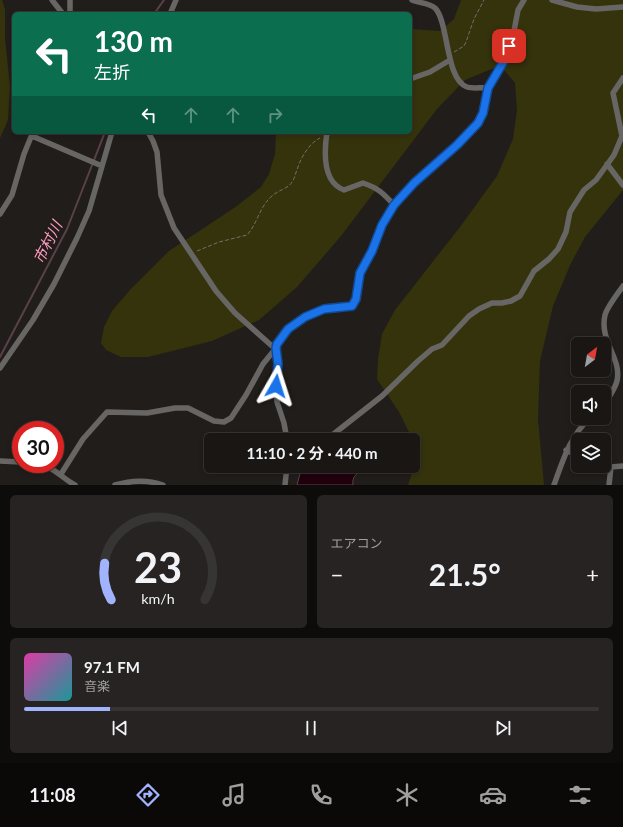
<!DOCTYPE html>
<html lang="ja">
<head>
<meta charset="utf-8">
<style>
	body { margin:0; font-family:Lato,"Noto Sans JP",sans-serif; background:#262322; color:#f1f3f6; height:100vh; display:flex; flex-direction:column; font-size:15px; white-space:nowrap }
	* { box-sizing:border-box; margin:0 }
	p { font-size:13px; color:#9f9fa0 }
	.icon { flex:none; width:22px; height:22px; fill:none; stroke:currentColor; stroke-width:2; stroke-linecap:round; stroke-linejoin:round }
	.map { position:relative; height:485px; overflow:hidden }
	.side { display:flex; flex-direction:column; gap:10px; padding:10px; background:#0e0c0b; flex:1 }
	.side>* { flex:none }
	.banner { position:absolute; left:12px; top:12px; width:400px; height:122px; border-radius:6px; box-shadow:0 2px 6px #0003,0 0 0 1px #373534; background:#0b6e4f; color:#fff; overflow:hidden }
	.needle { width:26px; rotate:31deg }
	.controls { position:absolute; left:571px; top:337px; display:grid; gap:8px }
	.controls a { display:grid; place-items:center; width:40px; height:40px; border-radius:6px; background:#191614; box-shadow:0 2px 6px #0003,0 0 0 1px #373534; font-size:20px }
	.speed { position:absolute; left:12px; top:421px; display:flex; gap:8px; font-size:20px; font-weight:700; text-align:center }
	.speed>* { display:grid; place-content:center; width:52px; height:52px; border-radius:50%; background:#191614; box-shadow:0 2px 6px #0003,0 0 0 1px #373534; line-height:1 }
	.speed .limit { border:6px solid #d22; background:#fff; color:#111 }
	.pin { position:absolute; display:grid; place-items:center; width:34px; height:34px; color:#fff; margin:-17px; border-radius:8px; box-shadow:0 2px 6px #0006 }
	.me { position:absolute; width:44px; margin:-22px; rotate:6deg; stroke-linejoin:round; filter:drop-shadow(0 0 3px #0008) }
	.turn { display:flex; align-items:center; gap:14px; height:84px; padding:0 16px; font-size:18px }
	.turn .icon { width:52px; height:52px; stroke-width:2.5 }
	.turn b { display:block; font-size:28px; line-height:34px }
	.lanes { display:flex; align-items:center; height:38px; padding:0 16px; background:#0003; justify-content:center; gap:20px; direction:ltr }
	.lanes .off { opacity:.35 }
	.big { font-size:30px; font-weight:700; line-height:1.1 }
	.side .card { flex:1; display:flex; flex-direction:column; justify-content:center; gap:6px; min-width:0; padding:0 14px; border-radius:6px; background:#262322 }
	.side .dial { align-items:center; gap:0 }
	.dial svg { height:104px; overflow:visible; fill:none; stroke:#373534; stroke-width:7; stroke-linecap:round; text-anchor:middle }
	.dial text { fill:#f1f3f6; stroke:none }
	.song { display:flex; align-items:center; gap:12px }
	.cover { width:48px; height:48px; border-radius:6px; background:linear-gradient(135deg,hsl(320 70% 55%),hsl(180 70% 35%)) }
	.played { height:4px; border-radius:2px; background:linear-gradient(90deg,#a1b3fd 15%,#373534 15%) }
	.keys { display:flex; justify-content:space-around; direction:ltr }
	.heat { display:flex; justify-content:space-between; align-items:center; font-size:22px; direction:ltr }
	.side .tiles { flex:1; display:grid; gap:10px; grid-template-columns:1fr 1fr }
	.card:last-child { grid-column:span 2 }
	.trip { position:absolute; left:204px; top:433px; width:216px; height:40px; border-radius:6px; background:#191614; box-shadow:0 2px 6px #0003,0 0 0 1px #373534; font-weight:700; line-height:40px; text-align:center }
	.tab-bar { display:flex; height:64px; justify-content:space-around; align-items:center; background:#0a0908; color:#9f9fa0 }
	.tab-bar .icon { width:28px; height:28px }
	.tab-bar .on { color:#a1b3fd }
	.tab-bar b { font-size:18px; color:#f1f3f6 }
	.map>svg:first-child { display:block }
	.green { fill:#35330c }
	.water { fill:#21000d; stroke:#594149 }
	.lines { fill:none; stroke-linecap:round; stroke-linejoin:round }
	.stream { stroke:#594149; stroke-width:2 }
	.path { stroke:#726f6d; stroke-width:1; stroke-dasharray:4 2; stroke-linecap:butt }
	.street { stroke:#686664; stroke-width:5.5 }
	.route-casing { stroke:#114b97; stroke-width:10 }
	.route { stroke:#1a73e8; stroke-width:7 }
	.labels { text-anchor:middle; dominant-baseline:central; stroke-width:4; stroke-linejoin:round; paint-order:stroke }
	.water-label { font-size:15px; font-style:italic; fill:#fe9bc1; stroke:#211d1b }
</style>
</head>
<body>
<div class="map">
<svg width="623" height="485" viewBox="0 0 623 485">
	<rect width="100%" height="100%" fill="#211d1b"/>
	<path class="green" d="M0 0H2L5 9V39L10 86 8 120 0 138Z
		M461 0H623V190L585 237 571 263 553 306 540 361 538 419 544 485H408L414 467 413 440 399 412 377 379 378 359 382 334 395 310 460 227 497 176 513 139 517 110 515 83 505 71 497 67 489 70 465 80 437 109 341 236 297 287 259 320 212 341 148 357H121L106 350 101 343 104 327 112 311 130 290 169 251 237 206 261 187 269 174 275 154 276 132H410V29L440 31 454 19Z"/>
	<path class="water" d="M302 466H384L388 471C377 470 350 467 353 485H297Z"/>
	<g class="lines">
		<path class="stream" d="M154 14 164 0
			M0 357 67 229 105 132"/>
		<path class="path" d="M454 52 464 46 466 42 474 19 484 0
			M197 251 219 242 247 235C258 223 259 207 272 196 278 190 288 189 292 182 295 178 295 174 297 170 300 159 309 143 320 138"/>
		<path class="street" d="M52 0 63 14
			M412 0C419 3 429 3 435 8 449 22 445 79 467 87 473 89 482 87 488 88
			M552 0 577 7 596 9 623 7
			M70 14V0
			M170 14 176 0
			M410 79 430 72 450 60
			M148 132 153 141 157 152 161 195 174 228 216 291 235 313 272 346 276 348
			M327 132C324 152 322 182 344 190L363 183C378 188 383 193 394 205
			M32 136 102 166
			M607 164 623 185
			M0 214 12 195 24 154 33 132
			M276 348 278 364 276 386 277 402 284 423 287 440
			M0 368 33 320 54 284 77 238 89 211 112 132
			M604 405C609 397 615 389 617 381 622 358 599 341 605 315 607 307 618 293 623 286
			M326 440 382 396 418 361 432 349 442 345 469 316 479 309 492 303H502L511 301 520 296 534 271 549 259 558 249 566 232 570 212 584 190 596 180 614 155 622 136 613 93 623 78
			M566 450 578 456
			M0 461 21 462
			M41 464C55 468 63 479 75 485
			M603 466 611 467 623 466
			M61 474 83 439 107 412 147 413 175 408H188L214 421 224 422 231 418 246 395 263 364 276 348 277 344 288 329 305 317 324 309 352 306 356 299 360 273 372 251 382 225 394 205 414 183 457 145 478 123 483 113 488 88 504 61 514 31 518 10 524 0
			M115 485C131 481 146 479 163 485
			M285 485 287 466
			M554 485C563 460 570 436 590 418
			M609 485 611 467"/>
	</g>
	<g class="lines">
		<defs>
			<path id="route" d="M276 386 278 364 276 348 277 344 288 329 305 317 324 309 352 306 356 299 360 273 372 251 382 225 394 205 414 183 457 145 478 123 483 113 488 88 504 61 509 46"/>
		</defs>
		<use href="#route" class="route-casing"/>
		<use href="#route" class="route"/>
	</g>
	<g class="labels">
		<g class="water-label">
			<text transform="translate(47 242) rotate(-63)">市村川</text>
		</g>
	</g>
</svg>
<div class="controls">
<a><svg class="needle" viewBox="-14 -14 28 28"><path d="M0-13l5 13h-10z" fill="#e53935"/><path d="M0 13l5-13h-10z" fill="#9f9fa0"/></svg></a>
<a><svg class="icon" aria-label="sound" viewBox="0 0 24 24"><path d="M4 9h4l5-4v14l-5-4H4zM17 9q2 3 0 6"/></svg></a>
<a><svg class="icon" aria-label="layers" viewBox="0 0 24 24"><path d="M12 4l9 5-9 5-9-5zM3 14l9 5 9-5"/></svg></a>
</div>
<div class="speed"><div class="limit">30</div></div>
<div class="pin" style="left:509px;top:46px;background:#d93025"><svg class="icon" aria-label="arrive" viewBox="0 0 24 24"><path d="M6 21V4h12l-3 4 3 4H6"/></svg></div>
<svg class="me" style="left:276px;top:386px" viewBox="-20 -20 40 40"><path d="M0-17L14 15 0 8-14 15z" fill="#1a73e8" stroke="#fff" stroke-width="4"/></svg>
<div class="trip">11:10 · 2 分 · 440 m</div>
<div class="banner">
<div class="turn"><svg class="icon" aria-label="left" viewBox="0 0 24 24"><path d="M17 20v-9H6M10 6l-5 5 5 5"/></svg><div><b>130 m</b>左折</div></div>
<div class="lanes"><svg class="icon" aria-label="left" viewBox="0 0 24 24"><path d="M17 20v-9H6M10 6l-5 5 5 5"/></svg><svg class="icon off" aria-label="ahead" viewBox="0 0 24 24"><path d="M12 20V5M6 11l6-6 6 6"/></svg><svg class="icon off" aria-label="ahead" viewBox="0 0 24 24"><path d="M12 20V5M6 11l6-6 6 6"/></svg><svg class="icon off" aria-label="right" viewBox="0 0 24 24"><path d="M7 20v-9h11M14 6l5 5-5 5"/></svg></div>
</div>
</div>
<section class="side">
<div class="tiles">
<div class="card dial"><svg viewBox="0 0 100 80">
<path d="M14 69A42 42 0 1 1 86 69"/>
<path d="M14 69A42 42 0 0 1 9 41" stroke="#a1b3fd"/>
<text x="50" y="56" font-size="32" font-weight="700">23</text>
<text x="50" y="72" font-size="11">km/h</text>
</svg></div>
<div class="card"><p>エアコン</p>
<div class="heat"><a>−</a><b class="big">21.5°</b><a>+</a></div>
</div>
<div class="card">
<div class="song"><i class="cover"></i><div><b>97.1 FM</b><p>音楽</p></div></div>
<div class="played"></div>
<div class="keys"><svg class="icon" aria-label="previous" viewBox="0 0 24 24"><path d="M18 5L8 12l10 7zM5 5v14"/></svg><svg class="icon" aria-label="pause" viewBox="0 0 24 24"><path d="M8 5v14M16 5v14"/></svg><svg class="icon" aria-label="next" viewBox="0 0 24 24"><path d="M6 5l10 7-10 7zM19 5v14"/></svg></div>
</div>
</div>
</section>
<nav class="tab-bar">
<b>11:08</b>
<svg class="icon on" aria-label="directions" viewBox="0 0 24 24"><path d="M12 3l9 9-9 9-9-9zM9 14v-3h6M13 9l2 2-2 2"/></svg>
<svg class="icon" aria-label="music" viewBox="0 0 24 24"><path d="M9 18V5l10-2v13"/><circle cx="6" cy="18" r="3"/><circle cx="16" cy="16" r="3"/></svg>
<svg class="icon" aria-label="phone" viewBox="0 0 24 24"><path d="M5 4h4l2 5-3 2q2 4 5 5l2-3 5 2v4C11 20 4 13 5 4z"/></svg>
<svg class="icon" aria-label="climate" viewBox="0 0 24 24"><path d="M12 3v18M4 7l16 10M4 17L20 7"/></svg>
<svg class="icon" aria-label="car" viewBox="0 0 24 24"><path d="M5 17H2v-5l4-1 3-4h7l3 4 3 1v5h-3M9 17h6M6 11h13"/><circle cx="7" cy="17" r="2"/><circle cx="17" cy="17" r="2"/></svg>
<svg class="icon" aria-label="filters" viewBox="0 0 24 24"><path d="M4 7h16M4 17h16"/><circle cx="9" cy="7" r="2"/><circle cx="15" cy="17" r="2"/></svg>
</nav>
</body>
</html>
